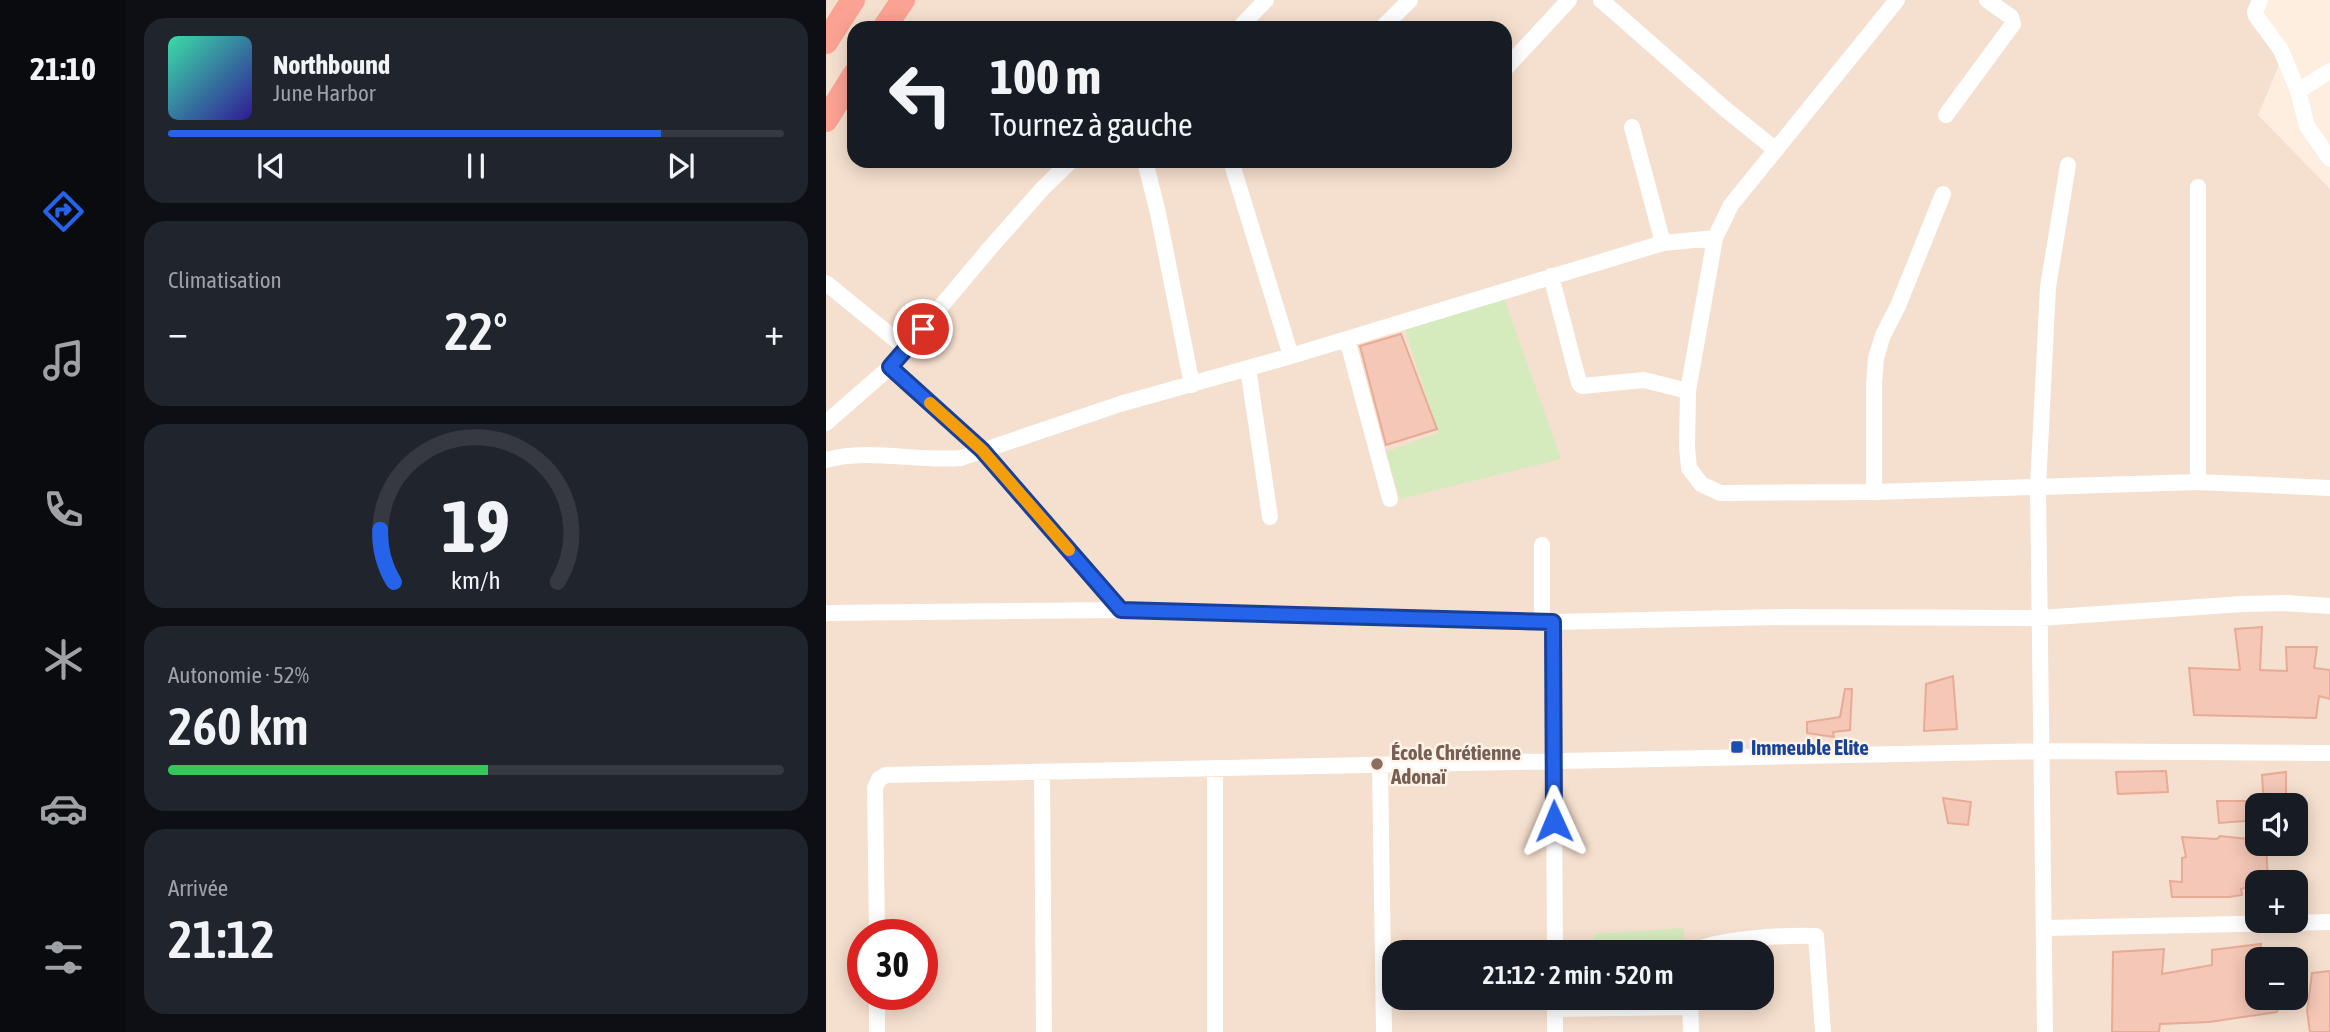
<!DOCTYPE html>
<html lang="fr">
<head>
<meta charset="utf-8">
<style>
	body { margin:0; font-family:"Asap Condensed",sans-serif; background:#20242c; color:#f1f3f6; height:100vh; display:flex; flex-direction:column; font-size:26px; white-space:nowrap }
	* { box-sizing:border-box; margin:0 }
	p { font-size:23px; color:#9ea1a6 }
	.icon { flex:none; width:38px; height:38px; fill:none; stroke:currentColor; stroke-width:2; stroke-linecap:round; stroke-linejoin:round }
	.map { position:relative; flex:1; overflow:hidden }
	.details { display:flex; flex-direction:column; gap:18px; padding:18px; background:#0d0f14; width:700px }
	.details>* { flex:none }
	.hud { position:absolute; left:21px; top:21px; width:665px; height:147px; border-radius:21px; box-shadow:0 4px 18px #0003; background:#171b24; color:#f1f3f6; overflow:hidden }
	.controls { position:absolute; left:1419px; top:793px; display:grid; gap:14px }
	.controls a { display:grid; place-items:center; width:63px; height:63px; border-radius:14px; background:#171b24; box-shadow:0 4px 18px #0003; font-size:35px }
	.speed { position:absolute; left:21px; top:919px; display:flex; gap:14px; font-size:35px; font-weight:700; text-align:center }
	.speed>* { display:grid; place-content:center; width:91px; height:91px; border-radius:50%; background:#171b24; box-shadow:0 4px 18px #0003; line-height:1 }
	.speed .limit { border:10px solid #d22; background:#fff; color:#111 }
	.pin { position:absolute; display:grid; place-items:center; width:60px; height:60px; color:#fff; margin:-30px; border:4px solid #fff; border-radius:50%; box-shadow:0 2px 7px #0007 }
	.me { position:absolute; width:77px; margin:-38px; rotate:359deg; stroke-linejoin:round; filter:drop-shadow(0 0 5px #0008) }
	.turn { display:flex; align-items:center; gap:24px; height:147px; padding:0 28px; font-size:32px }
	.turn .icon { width:91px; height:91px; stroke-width:2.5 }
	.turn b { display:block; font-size:49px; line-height:60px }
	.big { font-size:52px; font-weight:600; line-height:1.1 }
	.details .widget { flex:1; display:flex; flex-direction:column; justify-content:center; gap:10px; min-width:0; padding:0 24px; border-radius:21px; background:#20242c }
	.details .dial { align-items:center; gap:0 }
	.dial svg { height:182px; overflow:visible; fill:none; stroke:#363941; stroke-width:7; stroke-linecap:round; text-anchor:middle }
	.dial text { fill:#f1f3f6; stroke:none }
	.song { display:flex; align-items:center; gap:21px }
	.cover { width:84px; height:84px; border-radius:10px; background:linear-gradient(135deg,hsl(160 70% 55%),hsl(250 70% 35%)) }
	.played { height:7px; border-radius:4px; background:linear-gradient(90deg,#2563eb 80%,#363941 80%) }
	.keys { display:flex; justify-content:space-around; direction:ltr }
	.heat { display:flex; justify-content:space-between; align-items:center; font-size:38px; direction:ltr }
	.charge { height:10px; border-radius:5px; background:linear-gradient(90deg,#34c759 52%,#363941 0) }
	.trip { position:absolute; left:556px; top:940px; width:392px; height:70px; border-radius:21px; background:#171b24; box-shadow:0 4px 18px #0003; font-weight:600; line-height:70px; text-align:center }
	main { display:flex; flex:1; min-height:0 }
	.dock { display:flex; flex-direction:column; width:126px; justify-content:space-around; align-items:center; background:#090b0e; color:#9ea1a6 }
	.dock .icon { width:49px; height:49px }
	.dock .on { color:#2563eb }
	.dock b { font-size:32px; color:#f1f3f6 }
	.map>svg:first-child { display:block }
	.residential { fill:#f5dfce; fill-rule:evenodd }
	.green { fill:#d5ebbe }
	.building { fill:#f4c7b6; stroke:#e7ab96; stroke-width:2 }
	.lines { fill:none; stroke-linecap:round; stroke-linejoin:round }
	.minor { stroke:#fff; stroke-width:16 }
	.highway { stroke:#fba293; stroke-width:24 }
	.route-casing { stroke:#184099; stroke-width:18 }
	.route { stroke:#2563eb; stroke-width:12 }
	.slow { stroke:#f59e0b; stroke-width:12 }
	.transit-dot { fill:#1a4fb4; stroke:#fff3e7; stroke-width:2.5 }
	.education-dot { fill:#8d6e63; stroke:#fff3e7; stroke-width:2.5 }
	.labels { text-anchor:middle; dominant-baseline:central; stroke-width:5; stroke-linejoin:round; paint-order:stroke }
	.transit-label { font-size:21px; font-weight:bold; fill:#164399; stroke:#fff3e7; text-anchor:start }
	.education-label { font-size:21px; font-weight:bold; fill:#785e54; stroke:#fff3e7; text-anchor:start }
</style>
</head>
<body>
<main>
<nav class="dock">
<b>21:10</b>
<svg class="icon on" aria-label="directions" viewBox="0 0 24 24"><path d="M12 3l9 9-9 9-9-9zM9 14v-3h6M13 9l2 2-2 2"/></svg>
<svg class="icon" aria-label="music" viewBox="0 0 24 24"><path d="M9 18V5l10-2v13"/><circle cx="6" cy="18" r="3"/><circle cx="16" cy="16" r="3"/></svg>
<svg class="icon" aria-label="phone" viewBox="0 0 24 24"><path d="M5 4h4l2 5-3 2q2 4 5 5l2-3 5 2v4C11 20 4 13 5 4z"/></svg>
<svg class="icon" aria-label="climate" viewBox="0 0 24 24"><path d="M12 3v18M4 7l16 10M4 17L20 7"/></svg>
<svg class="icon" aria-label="car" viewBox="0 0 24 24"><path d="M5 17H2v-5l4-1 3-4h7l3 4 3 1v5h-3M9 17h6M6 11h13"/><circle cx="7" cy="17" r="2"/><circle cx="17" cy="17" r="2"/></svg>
<svg class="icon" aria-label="filters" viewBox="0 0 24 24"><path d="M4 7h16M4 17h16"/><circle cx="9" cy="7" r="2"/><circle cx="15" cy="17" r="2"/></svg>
</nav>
<section class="details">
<div class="widget">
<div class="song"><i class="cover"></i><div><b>Northbound</b><p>June Harbor</p></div></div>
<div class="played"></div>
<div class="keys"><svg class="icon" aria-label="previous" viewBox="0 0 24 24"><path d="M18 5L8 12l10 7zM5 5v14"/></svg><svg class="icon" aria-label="pause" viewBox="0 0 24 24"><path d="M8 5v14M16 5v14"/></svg><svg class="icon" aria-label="next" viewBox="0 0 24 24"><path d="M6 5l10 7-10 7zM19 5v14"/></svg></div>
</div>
<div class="widget"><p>Climatisation</p>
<div class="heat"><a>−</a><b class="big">22°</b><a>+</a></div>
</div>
<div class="widget dial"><svg viewBox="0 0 100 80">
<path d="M14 69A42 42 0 1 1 86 69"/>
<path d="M14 69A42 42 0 0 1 8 46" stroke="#2563eb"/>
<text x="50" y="56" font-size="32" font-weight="700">19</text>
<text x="50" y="72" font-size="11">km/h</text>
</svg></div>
<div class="widget"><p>Autonomie · 52%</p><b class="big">260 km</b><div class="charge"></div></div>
<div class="widget"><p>Arrivée</p><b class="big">21:12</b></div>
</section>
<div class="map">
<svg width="1504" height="1032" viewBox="0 0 1504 1032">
	<rect width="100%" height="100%" fill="#fdeedf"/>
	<path class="residential" d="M0 0H1426L1455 60 1432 115 1504 189V1032H0ZM28 28H679V161H28ZM1432 805H1470V844H1432ZM1432 882H1470V920H1432ZM37 934H96V994H37ZM569 952H936V998H569ZM1432 959H1470V998H1432Z"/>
	<path class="green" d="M677 295 735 459 574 499 560 452 612 433 578 326Z
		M858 928V952H769L768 934Z"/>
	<path class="building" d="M575 334 611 429 560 445 534 346Z
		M1436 627 1434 670 1461 671 1460 647H1491L1488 668 1504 670V699L1493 696 1490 718 1368 715 1363 668 1414 670 1409 629Z
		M1127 676 1131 729 1098 731 1100 684Z
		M1019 689H1026L1024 730 1007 732 1008 737 981 733V722L1014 717Z
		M1340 771 1342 792 1292 794 1290 772Z
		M1460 772V805H1438L1436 775Z
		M1117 798 1145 802 1142 825 1122 823Z
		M1391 801H1432V820L1393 823Z
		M1394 836 1432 840V844H1440L1442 882H1432V885L1415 889 1416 895 1403 897H1346L1344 881 1356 882V858L1360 857 1356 837 1391 839Z
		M1435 944 1434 959H1432V1001L1455 998 1451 1012 1383 1022 1334 1024 1333 1032H1286L1287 952 1338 949 1336 974 1386 965V950Z
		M1504 971V1032H1484L1481 1011 1486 973Z"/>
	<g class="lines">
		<path class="minor" d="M775 0 898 108 950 150
			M1071 0 905 205 889 238 862 391 861 447 863 468 875 484 894 493 1048 492 1372 482 1504 488
			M1434 0 1429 12 1430 16 1455 50 1472 91
			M413 28 440 0
			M556 28 584 0
			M679 69 743 0
			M1504 71 1472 91 1481 126 1504 159
			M1120 115 1187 24 1185 17 1161 0
			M806 127 837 243
			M319 161 332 213 366 385
			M405 161 465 356
			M725 276 753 383 756 386 818 380 862 391
			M0 283 81 349
			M521 339 564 499
			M64 367 156 450 295 610
			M422 368 444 517
			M0 423 64 367 164 248 217 188 245 161
			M0 460C43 448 90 462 135 458L294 404 465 356 837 243 889 238
			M1372 482V187
			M1048 492V384L1050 358 1057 335 1072 306 1117 194
			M716 545V622
			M0 613 295 610 727 622 958 617 1214 618 1417 604 1458 603 1504 606
			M727 622 729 952
			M554 765 558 1032
			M216 772 218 1032
			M1218 928 1504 922
			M51 934 49 788 53 779 60 775 1217 751 1504 753
			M869 952C884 938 967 935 990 936L997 1032
			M51 994V1032
			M729 998V1032
			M864 999 865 1032
			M729 1009 864 1007
			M389 1032V768
			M1219 1032 1212 487 1222 287 1242 165"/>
		<path class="highway" d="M58 28 77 0
			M0 42 27 0
			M0 120 28 75"/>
	</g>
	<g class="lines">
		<defs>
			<path id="route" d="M97 329 64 367 156 450 295 610 727 622 728 821"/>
		</defs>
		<use href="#route" class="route-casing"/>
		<use href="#route" class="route"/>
		<path class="slow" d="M104 403 156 450 243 550"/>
	</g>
	<rect class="transit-dot" x="904" y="740" width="14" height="14" rx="3.5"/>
	<circle class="education-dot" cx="551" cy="764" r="7"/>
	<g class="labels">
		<g class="transit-label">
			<text x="925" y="747">Immeuble Elite</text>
		</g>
		<g class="education-label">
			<text x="565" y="752">École Chrétienne<tspan x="565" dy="24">Adonaï</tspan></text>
		</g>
	</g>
</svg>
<div class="controls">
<a><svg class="icon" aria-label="sound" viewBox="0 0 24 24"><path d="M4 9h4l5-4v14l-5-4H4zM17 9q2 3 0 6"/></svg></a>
<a>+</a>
<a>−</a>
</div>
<div class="speed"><div class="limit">30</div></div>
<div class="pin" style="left:97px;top:329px;background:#d93025"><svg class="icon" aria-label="arrive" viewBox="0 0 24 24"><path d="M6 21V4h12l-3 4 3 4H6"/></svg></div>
<svg class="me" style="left:728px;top:821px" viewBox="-20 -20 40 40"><path d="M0-17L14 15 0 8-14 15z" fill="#2563eb" stroke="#fff" stroke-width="4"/></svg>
<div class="trip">21:12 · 2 min · 520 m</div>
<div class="hud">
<div class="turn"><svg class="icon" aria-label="left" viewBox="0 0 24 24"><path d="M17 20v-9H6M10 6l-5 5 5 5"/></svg><div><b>100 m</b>Tournez à gauche</div></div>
</div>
</div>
</main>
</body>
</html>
